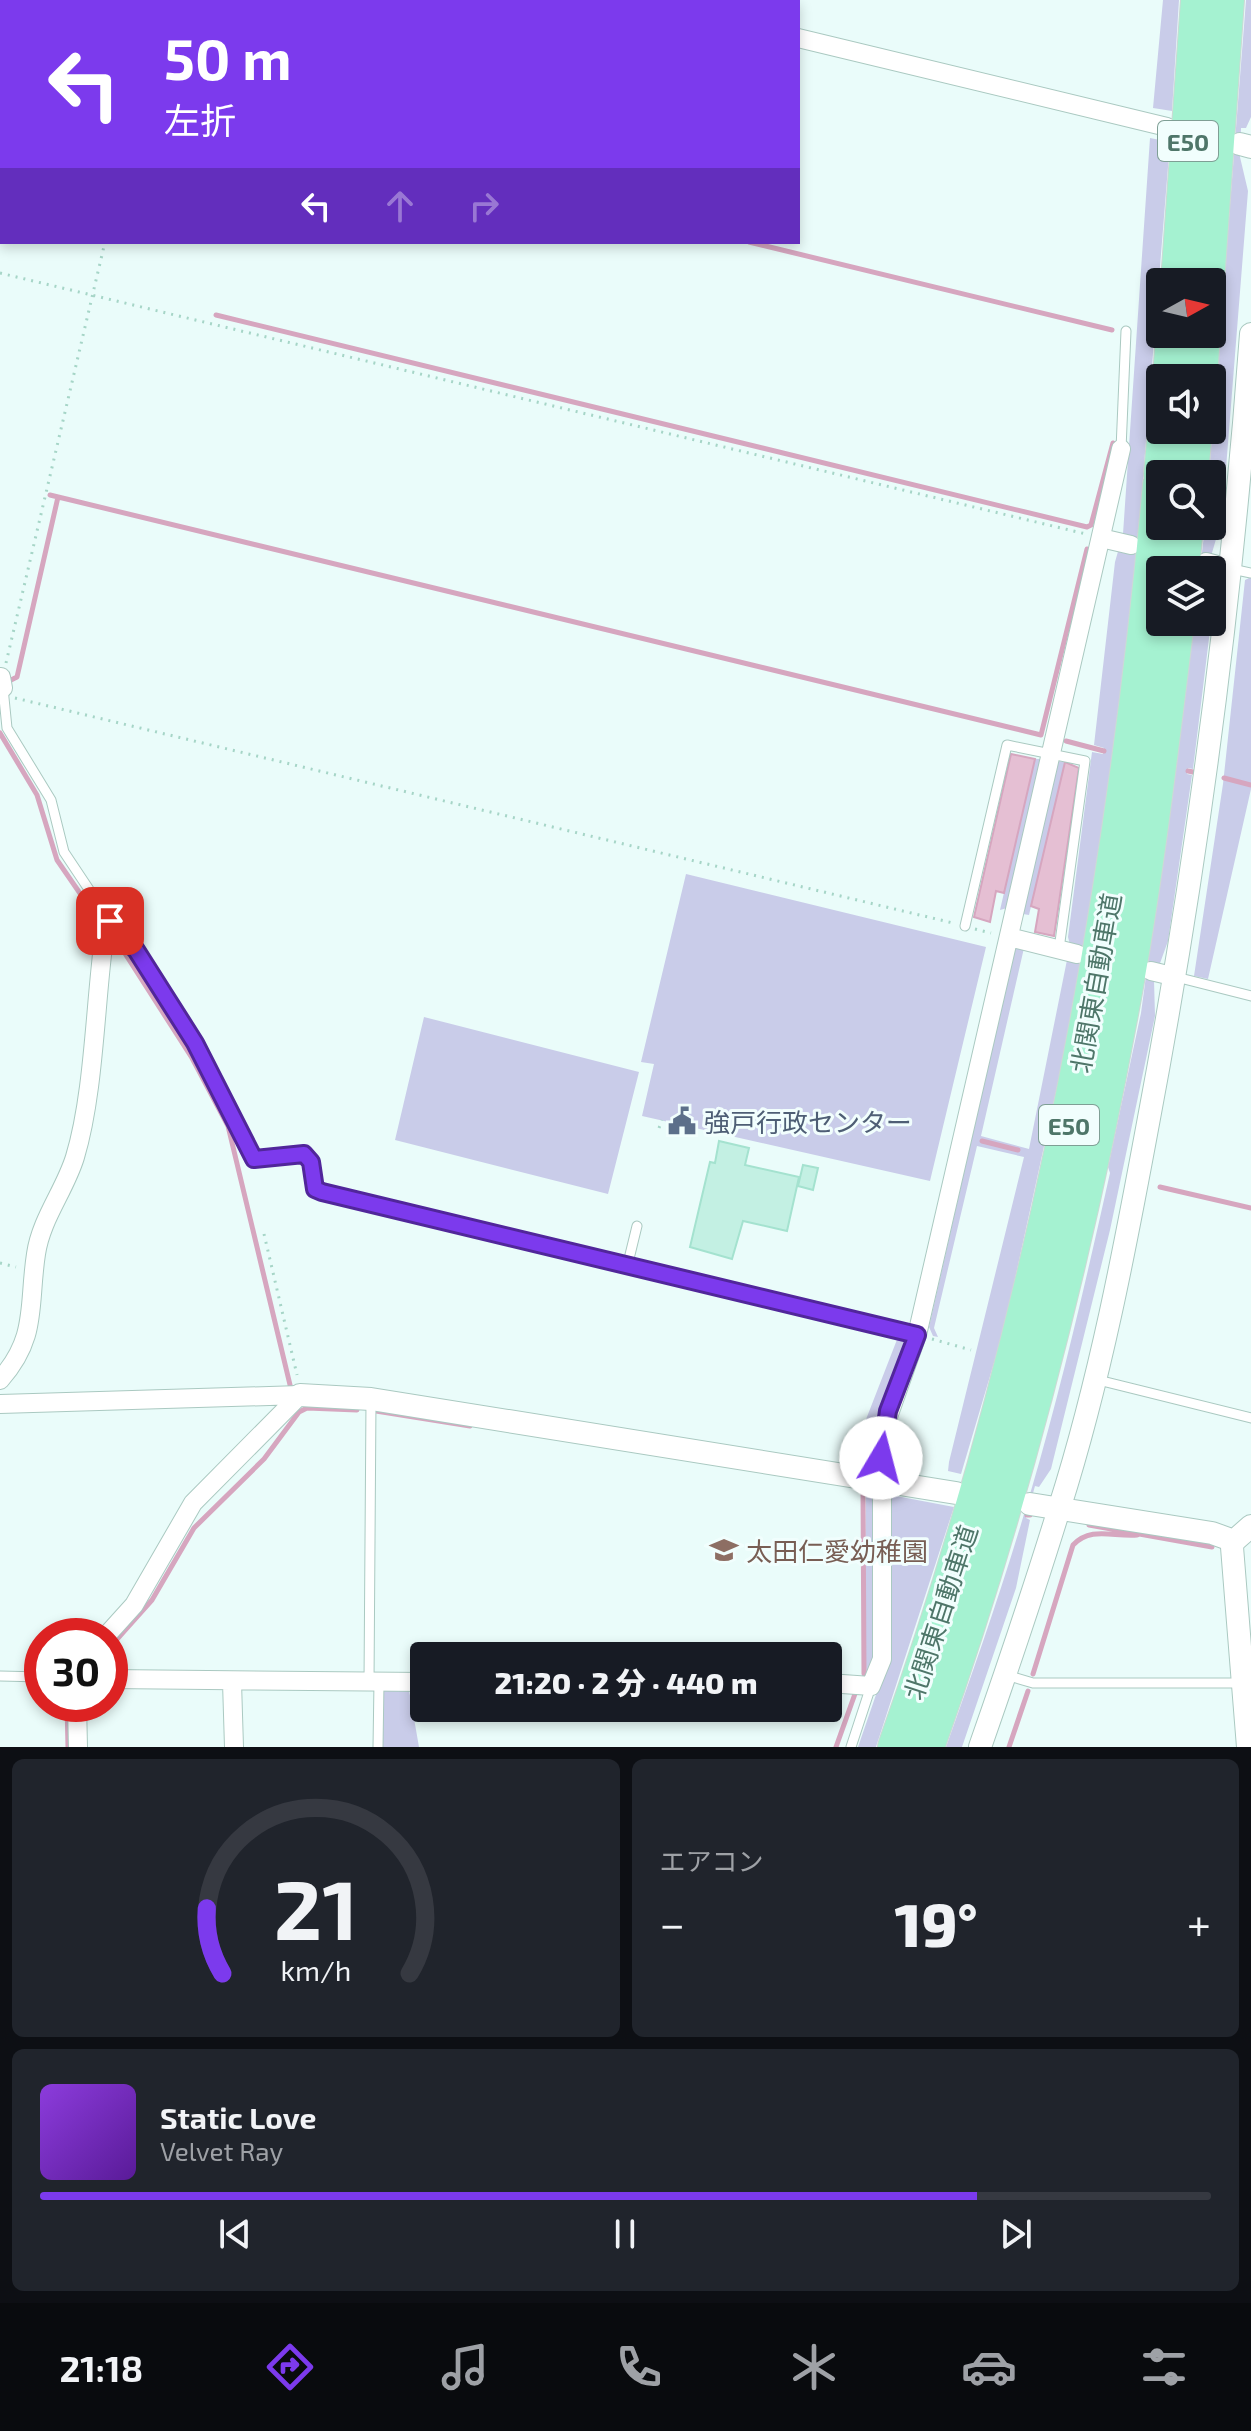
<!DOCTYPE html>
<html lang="ja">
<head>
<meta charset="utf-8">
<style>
	body { margin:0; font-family:"Exo 2","Noto Sans JP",sans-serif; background:#20242c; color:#f1f3f6; height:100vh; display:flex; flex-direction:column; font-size:30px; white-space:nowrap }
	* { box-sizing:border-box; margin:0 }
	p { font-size:26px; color:#9ea1a6 }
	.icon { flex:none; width:44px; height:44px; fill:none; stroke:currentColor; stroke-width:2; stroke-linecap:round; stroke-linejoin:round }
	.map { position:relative; height:1747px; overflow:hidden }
	.drawer { display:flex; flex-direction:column; gap:12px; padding:12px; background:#0d0f14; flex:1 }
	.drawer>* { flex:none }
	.banner { position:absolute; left:0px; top:0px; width:800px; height:244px; box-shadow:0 4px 12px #0003; background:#7c3aed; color:#fff; overflow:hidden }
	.needle { width:52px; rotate:82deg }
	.tools { position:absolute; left:1146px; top:268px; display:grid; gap:16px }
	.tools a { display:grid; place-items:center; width:80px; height:80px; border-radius:8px; background:#171b24; box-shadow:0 4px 12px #0003; font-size:40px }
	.speed { position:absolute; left:24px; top:1618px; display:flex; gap:16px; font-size:40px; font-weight:700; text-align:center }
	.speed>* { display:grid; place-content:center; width:104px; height:104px; border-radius:50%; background:#171b24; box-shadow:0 4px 12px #0003; line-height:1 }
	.speed .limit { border:12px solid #d22; background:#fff; color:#111 }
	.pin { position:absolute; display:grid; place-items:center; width:68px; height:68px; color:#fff; margin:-34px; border-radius:16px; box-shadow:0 4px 12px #0006 }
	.me { position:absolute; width:88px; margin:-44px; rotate:8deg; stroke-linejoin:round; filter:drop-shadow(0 0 6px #0008) }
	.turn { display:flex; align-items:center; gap:28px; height:168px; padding:0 32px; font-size:36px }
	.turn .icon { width:104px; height:104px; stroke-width:2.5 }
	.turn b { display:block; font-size:56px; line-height:68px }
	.lanes { display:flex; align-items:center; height:76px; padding:0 32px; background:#0003; justify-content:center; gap:40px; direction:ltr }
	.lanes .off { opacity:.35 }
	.big { font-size:60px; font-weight:800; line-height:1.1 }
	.drawer .widget { flex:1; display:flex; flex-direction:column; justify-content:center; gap:12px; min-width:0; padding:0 28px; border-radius:12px; background:#20242c }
	.drawer .dial { align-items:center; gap:0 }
	.dial svg { height:208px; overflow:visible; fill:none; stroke:#363941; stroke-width:7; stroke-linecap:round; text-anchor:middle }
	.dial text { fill:#f1f3f6; stroke:none }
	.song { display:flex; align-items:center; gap:24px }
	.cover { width:96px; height:96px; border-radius:12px; background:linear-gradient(135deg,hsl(270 70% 55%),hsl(270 70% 35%)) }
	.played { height:8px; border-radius:4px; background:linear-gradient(90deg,#7c3aed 80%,#363941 80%) }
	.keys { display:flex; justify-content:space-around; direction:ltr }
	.heat { display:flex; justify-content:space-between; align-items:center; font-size:44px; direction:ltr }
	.drawer .tiles { flex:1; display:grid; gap:12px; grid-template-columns:1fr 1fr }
	.widget:last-child { grid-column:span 2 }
	.trip { position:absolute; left:410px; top:1642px; width:432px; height:80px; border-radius:8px; background:#171b24; box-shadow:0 4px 12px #0003; font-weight:800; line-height:80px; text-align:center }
	.menu { display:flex; height:128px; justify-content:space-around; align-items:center; background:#090b0e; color:#9ea1a6 }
	.menu .icon { width:56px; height:56px }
	.menu .active { color:#7c3aed }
	.menu b { font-size:36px; color:#f1f3f6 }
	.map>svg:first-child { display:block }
	.green { fill:#c9cce9 }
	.water { fill:#e5bfd3; stroke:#d6a6bf; stroke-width:2 }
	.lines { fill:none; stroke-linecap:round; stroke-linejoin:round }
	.stream { stroke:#d6a6bf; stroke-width:5 }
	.building { fill:#c3f0e3; stroke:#a4e2cf; stroke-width:2 }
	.service-casing { stroke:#aac9c1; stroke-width:11 }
	.minor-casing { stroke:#aac9c1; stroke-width:20 }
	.tertiary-casing { stroke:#aac9c1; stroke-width:24 }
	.motorway-casing { stroke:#cdd9d5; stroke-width:36 }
	.path { stroke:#a6d5c7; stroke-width:3; stroke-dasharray:2 6; stroke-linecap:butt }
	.service { stroke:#fff; stroke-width:9 }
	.minor { stroke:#fff; stroke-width:18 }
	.tertiary { stroke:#fff; stroke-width:22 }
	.motorway { stroke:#a5f2d1; stroke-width:34 }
	.route-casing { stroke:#51269a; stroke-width:20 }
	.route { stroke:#7c3aed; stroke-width:14 }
	.labels { text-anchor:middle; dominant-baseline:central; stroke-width:6; stroke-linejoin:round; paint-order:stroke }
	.shield { fill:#f1fefd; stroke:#7f9f95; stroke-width:2 }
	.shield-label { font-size:24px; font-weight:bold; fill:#4e7669 }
	.street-label { font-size:26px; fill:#4e7669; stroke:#f1fefd }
	.service-label { font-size:26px; fill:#4e5e75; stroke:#f1fefd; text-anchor:start }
	.education-label { font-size:26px; fill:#785e54; stroke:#f1fefd; text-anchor:start }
</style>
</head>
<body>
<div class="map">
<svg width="1251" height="1747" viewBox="0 0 1251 1747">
	<rect width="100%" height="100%" fill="#eafcfa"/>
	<path class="green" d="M1163 0H1179L1172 111 1153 108Z
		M1246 0H1251V117L1246 128H1241L1240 157 1248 191 1225 481 1221 522 1207 570H1200L1205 526H1212L1209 474Z
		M1150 138 1170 142 1135 578 1118 731 1076 1000 1072 1004 1075 1005 1004 1329 961 1474 948 1471 949 1462 1024 1157 977 1146 934 1328 938 1337 933 1336 929 1327 1015 948H1024L981 1136 1029 1149 1070 945 1068 937 1092 752 1103 754 1104 748 1094 745 1115 562 1123 534Z
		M1251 577V789L1208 979 1194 976 1223 784 1245 580Z
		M1194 622H1211L1193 769 1188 768 1187 774 1192 775 1168 941 1154 980 1155 1016 1110 1230 1051 1469 1039 1487 1035 1486 1026 1518 1030 1520 1016 1588 962 1747H946C971 1677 996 1606 1018 1534 1055 1415 1083 1294 1110 1173L1108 1167 1141 1013Z
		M1035 759H1041L1007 908 1000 910Z
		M1058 761 1065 762 1029 915 1023 914Z
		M686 874 986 947 930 1181 642 1116 654 1064 641 1062Z
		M424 1017 639 1072 608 1194 395 1140Z
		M898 1337 905 1344 878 1412 869 1468H864L865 1422Z
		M866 1491 873 1492V1665L864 1674Z
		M896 1496 954 1507 876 1747H858L890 1654 891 1498Z
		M382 1688 409 1690 419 1747H382Z"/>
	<path class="water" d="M1011 754 1035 759 1004 893 996 891 990 922 974 917Z
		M1065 762 1079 768 1054 936 1035 932 1039 909 1031 906Z"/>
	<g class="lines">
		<path class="stream" d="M749 242 1112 330
			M216 315 1087 527 1091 525 1113 443
			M50 495 1041 735 1087 549
			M11 680 17 677 58 497
			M0 733 37 795 57 860 97 918
			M1066 741 1104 751
			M1188 771 1193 772
			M1224 778 1251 785
			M117 941 192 1058 228 1126 291 1389
			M982 1141 1018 1150
			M1160 1187 1251 1208
			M376 1411 470 1426
			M863 1488 864 1674
			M1027 1515H1030
			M1089 1525 1212 1547
			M110 1647 152 1600 194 1528 264 1459 299 1412 307 1408 357 1410
			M1033 1674 1073 1545C1091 1526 1113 1537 1137 1535
			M67 1704 68 1747
			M836 1747 856 1691
			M1009 1747 1028 1691"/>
	</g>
	<path class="building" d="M719 1141 749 1148 745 1165 799 1177 787 1231 743 1221 732 1259 690 1247 710 1162 715 1163Z
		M803 1165 818 1168 813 1190 798 1186Z"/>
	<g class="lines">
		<defs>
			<path id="service" d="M1121 449 1126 331
				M1232 569 1251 573
				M3 688 7 728 51 800 64 852 110 921 136 950 195 1043 254 1159 304 1154 311 1162 315 1189 322 1192 917 1335
				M965 926 1007 745 1085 761 1059 949
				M1176 977 1251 996
				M627 1267 637 1226
				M1094 1379 1251 1418
				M1006 1675 1033 1683H1241
				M0 1676 42 1677
				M369 1682 371 1401
				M378 1747 379 1682
				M851 1747 871 1686"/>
			<path id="minor" d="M641 0 649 2
				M798 38 1167 127
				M1101 538 1131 545
				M1206 562 1232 569
				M1 677 3 688
				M1009 937 1077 954
				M1151 971 1176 977
				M0 1380C38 1337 28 1306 36 1254 41 1219 65 1190 75 1157 94 1094 95 1005 104 938L110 921
				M0 1404 300 1395
				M106 1636 134 1605 193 1503 300 1395
				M110 1679 424 1682
				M232 1682 234 1747
				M828 1683 871 1686 882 1659V1434L917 1335 1121 449
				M77 1704 78 1747"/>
			<path id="tertiary" d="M1240 144 1251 147
				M300 1395 371 1399 956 1493
				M1030 1504 1212 1533 1234 1541
				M980 1747C1008 1667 1035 1587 1060 1506 1100 1380 1125 1248 1149 1118 1198 858 1232 598 1251 334
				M1248 1747 1232 1547 1234 1541 1251 1526"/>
			<path id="motorway" d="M1178 282 1198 0
				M1207 282 1227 0
				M1170 378 1173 334
				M1200 378 1203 334
				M1161 474 1165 430
				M1191 474 1195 430
				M1182 570 1186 526
				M895 1747C1040 1340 1121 915 1160 485
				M927 1747C1015 1498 1080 1241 1127 981 1148 862 1162 742 1177 622"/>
		</defs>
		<use href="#service" class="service-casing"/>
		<use href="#minor" class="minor-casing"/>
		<use href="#tertiary" class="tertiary-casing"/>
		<use href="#motorway" class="motorway-casing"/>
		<path class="path" d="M160 2 161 0
			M0 273 1086 534
			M6 663 105 242
			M15 698 953 923
			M975 929 991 933
			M659 1128 662 1120
			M264 1234 297 1375
			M0 1263 16 1267
			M932 1339 971 1350"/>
		<use href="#service" class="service"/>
		<use href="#minor" class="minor"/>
		<use href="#tertiary" class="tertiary"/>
		<use href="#motorway" class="motorway"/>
	</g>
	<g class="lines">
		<defs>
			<path id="route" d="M110 921 136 950 195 1043 254 1159 304 1154 311 1162 315 1189 322 1192 917 1335 888 1411 881 1458"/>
		</defs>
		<use href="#route" class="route-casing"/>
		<use href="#route" class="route"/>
	</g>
	<defs>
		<symbol id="civic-bare" viewBox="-9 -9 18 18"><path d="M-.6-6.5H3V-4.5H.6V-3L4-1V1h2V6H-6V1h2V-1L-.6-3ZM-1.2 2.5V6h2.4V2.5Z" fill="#5c6f8a" stroke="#f1fefd" stroke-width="2.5" paint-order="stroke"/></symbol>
		<symbol id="school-bare" viewBox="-9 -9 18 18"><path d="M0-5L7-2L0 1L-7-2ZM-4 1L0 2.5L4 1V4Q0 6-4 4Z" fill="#8d6e63" stroke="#f1fefd" stroke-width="2.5" paint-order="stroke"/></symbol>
	</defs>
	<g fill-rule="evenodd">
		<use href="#civic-bare" x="662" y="1101" width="40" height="40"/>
		<use href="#school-bare" x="704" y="1530" width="40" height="40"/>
	</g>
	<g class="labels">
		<g class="shield">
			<rect x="1158" y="121" width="60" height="40" rx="6"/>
			<rect x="1039" y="1105" width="60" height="40" rx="6"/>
		</g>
		<g class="shield-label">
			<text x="1188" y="141">E50</text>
			<text x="1069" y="1125">E50</text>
		</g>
		<g class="street-label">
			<text transform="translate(1095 983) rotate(-80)">北関東自動車道</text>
			<text transform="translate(940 1612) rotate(-72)">北関東自動車道</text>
		</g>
		<g class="service-label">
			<text x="704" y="1121">強戸行政センター</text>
		</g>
		<g class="education-label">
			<text x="746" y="1550">太田仁愛幼稚園</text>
		</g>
	</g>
</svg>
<div class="tools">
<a><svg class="needle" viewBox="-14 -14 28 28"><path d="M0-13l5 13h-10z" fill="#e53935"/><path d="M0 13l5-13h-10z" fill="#9ea1a6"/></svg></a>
<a><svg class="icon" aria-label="sound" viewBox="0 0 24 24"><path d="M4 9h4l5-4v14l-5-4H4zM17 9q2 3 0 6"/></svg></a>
<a><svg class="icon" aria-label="search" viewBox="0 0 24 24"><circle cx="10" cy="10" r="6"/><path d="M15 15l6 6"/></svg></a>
<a><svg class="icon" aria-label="layers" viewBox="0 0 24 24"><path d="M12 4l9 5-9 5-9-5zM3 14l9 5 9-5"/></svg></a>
</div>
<div class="speed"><div class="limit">30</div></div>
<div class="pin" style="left:110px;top:921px;background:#d93025"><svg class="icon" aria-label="arrive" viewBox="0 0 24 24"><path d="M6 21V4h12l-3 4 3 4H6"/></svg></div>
<svg class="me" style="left:881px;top:1458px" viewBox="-20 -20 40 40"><circle r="19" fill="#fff"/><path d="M0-13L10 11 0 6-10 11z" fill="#7c3aed"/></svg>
<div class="trip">21:20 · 2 分 · 440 m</div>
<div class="banner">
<div class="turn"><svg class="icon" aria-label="left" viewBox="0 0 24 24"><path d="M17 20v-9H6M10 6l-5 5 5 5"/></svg><div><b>50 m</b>左折</div></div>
<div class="lanes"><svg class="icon" aria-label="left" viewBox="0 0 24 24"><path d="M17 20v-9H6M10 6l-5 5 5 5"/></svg><svg class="icon off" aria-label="ahead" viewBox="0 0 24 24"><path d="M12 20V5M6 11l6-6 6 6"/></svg><svg class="icon off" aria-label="right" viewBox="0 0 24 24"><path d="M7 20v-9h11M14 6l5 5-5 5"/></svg></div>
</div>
</div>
<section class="drawer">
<div class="tiles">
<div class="widget dial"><svg viewBox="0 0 100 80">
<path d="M14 69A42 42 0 1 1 86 69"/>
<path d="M14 69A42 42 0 0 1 8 44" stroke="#7c3aed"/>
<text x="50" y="56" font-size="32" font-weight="700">21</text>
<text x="50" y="72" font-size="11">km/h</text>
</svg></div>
<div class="widget"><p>エアコン</p>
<div class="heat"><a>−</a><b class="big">19°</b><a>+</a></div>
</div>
<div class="widget">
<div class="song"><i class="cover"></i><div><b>Static Love</b><p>Velvet Ray</p></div></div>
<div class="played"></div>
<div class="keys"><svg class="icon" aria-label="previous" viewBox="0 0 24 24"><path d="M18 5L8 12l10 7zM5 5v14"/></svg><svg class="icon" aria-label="pause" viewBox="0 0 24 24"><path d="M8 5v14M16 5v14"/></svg><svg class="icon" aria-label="next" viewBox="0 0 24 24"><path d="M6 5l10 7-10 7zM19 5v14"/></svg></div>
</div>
</div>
</section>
<nav class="menu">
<b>21:18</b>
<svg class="icon active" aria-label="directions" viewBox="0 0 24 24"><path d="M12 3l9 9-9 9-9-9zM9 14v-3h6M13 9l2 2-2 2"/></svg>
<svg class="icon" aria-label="music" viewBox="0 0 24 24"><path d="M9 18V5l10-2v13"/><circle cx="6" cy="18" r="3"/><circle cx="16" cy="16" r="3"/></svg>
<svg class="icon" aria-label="phone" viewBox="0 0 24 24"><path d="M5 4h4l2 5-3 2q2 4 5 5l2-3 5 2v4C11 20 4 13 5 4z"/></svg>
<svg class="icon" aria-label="climate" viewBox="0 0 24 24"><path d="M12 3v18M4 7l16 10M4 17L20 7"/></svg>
<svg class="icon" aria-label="car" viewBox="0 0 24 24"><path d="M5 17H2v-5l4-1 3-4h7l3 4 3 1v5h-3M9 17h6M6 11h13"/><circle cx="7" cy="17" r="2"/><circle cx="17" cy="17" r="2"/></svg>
<svg class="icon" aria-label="filters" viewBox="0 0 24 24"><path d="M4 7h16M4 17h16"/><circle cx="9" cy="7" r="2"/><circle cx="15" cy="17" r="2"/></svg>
</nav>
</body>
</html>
